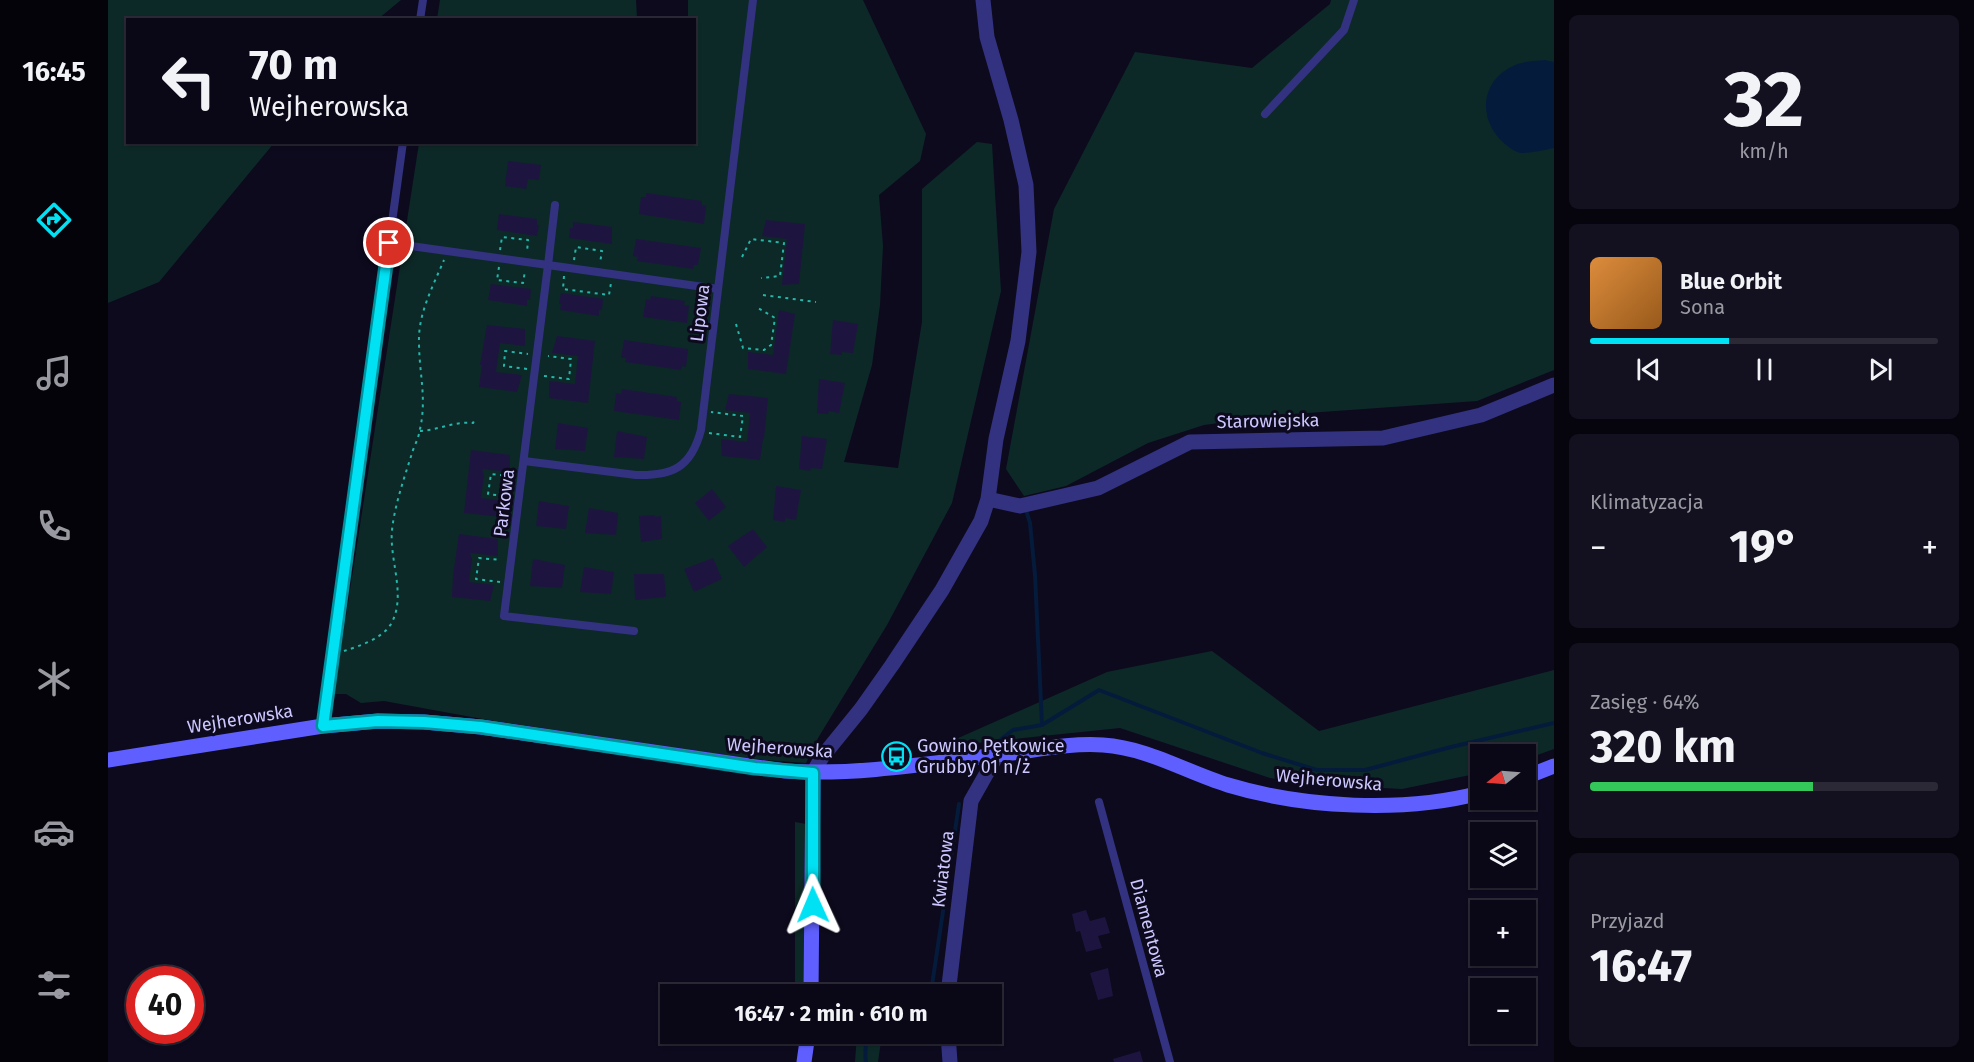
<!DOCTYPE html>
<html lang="pl">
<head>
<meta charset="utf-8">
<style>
	body { margin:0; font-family:"Fira Sans",sans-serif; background:#13111f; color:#f1f3f6; height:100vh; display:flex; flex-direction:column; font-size:22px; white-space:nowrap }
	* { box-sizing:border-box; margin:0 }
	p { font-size:20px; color:#999aa1 }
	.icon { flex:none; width:33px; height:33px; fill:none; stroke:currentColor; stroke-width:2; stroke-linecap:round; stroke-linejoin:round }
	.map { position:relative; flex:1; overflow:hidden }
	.panel { display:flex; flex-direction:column; gap:15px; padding:15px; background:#06040c; width:420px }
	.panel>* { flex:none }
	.guide { position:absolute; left:18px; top:18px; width:570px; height:126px; border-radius:0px; box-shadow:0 2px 4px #0004,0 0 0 2px #2a2935; background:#0a0816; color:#f1f3f6; overflow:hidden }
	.needle { width:39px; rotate:253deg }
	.tools { position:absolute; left:1362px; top:744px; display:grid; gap:12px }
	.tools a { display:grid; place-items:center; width:66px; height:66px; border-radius:0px; background:#0a0816; box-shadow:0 2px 4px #0004,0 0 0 2px #2a2935; font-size:30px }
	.speed { position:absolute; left:18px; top:966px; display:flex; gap:12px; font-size:30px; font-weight:700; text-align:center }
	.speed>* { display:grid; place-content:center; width:78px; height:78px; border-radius:50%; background:#0a0816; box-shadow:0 2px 4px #0004,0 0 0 2px #2a2935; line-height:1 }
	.speed .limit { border:9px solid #d22; background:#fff; color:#111 }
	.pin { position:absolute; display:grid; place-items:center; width:51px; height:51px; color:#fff; margin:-26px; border:3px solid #fff; border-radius:50%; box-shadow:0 2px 6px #0007 }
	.me { position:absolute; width:66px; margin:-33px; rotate:359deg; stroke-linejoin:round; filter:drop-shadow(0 0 4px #0008) }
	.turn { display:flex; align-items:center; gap:21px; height:126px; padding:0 24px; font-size:27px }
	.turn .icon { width:78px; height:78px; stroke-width:2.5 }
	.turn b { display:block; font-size:42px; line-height:51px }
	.big { font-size:45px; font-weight:700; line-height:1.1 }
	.panel .card { flex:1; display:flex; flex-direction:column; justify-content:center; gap:9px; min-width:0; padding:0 21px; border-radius:9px; background:#13111f }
	.panel .dial { align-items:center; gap:0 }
	.dial b { font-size:78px; line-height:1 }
	.song { display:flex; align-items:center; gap:18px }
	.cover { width:72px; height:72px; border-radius:9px; background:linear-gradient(135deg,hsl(30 70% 55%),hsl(30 70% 35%)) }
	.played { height:6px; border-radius:3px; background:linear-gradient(90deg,#00e1f3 40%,#2a2935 40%) }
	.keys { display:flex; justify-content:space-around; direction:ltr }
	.heat { display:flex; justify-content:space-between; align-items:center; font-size:33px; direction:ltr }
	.charge { height:9px; border-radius:4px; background:linear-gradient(90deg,#34c759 64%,#2a2935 0) }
	.trip { position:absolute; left:552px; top:984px; width:342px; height:60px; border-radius:0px; background:#0a0816; box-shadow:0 2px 4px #0004,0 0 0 2px #2a2935; font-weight:700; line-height:60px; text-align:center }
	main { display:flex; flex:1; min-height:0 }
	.tabs { display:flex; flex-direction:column; width:108px; justify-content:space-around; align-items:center; background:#040309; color:#999aa1 }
	.tabs .icon { width:42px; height:42px }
	.tabs .current { color:#00e1f3 }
	.tabs b { font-size:27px; color:#f1f3f6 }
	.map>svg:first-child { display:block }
	.green { fill:#0d2927 }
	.water { fill:#051b3c }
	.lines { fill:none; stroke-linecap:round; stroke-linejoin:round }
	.stream { stroke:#051b3c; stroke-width:4 }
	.building { fill:#1d1540 }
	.path { stroke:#25b6a9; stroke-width:2; stroke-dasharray:3 4.5; stroke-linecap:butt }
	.lane { stroke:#333281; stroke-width:8 }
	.street { stroke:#333281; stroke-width:15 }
	.secondary { stroke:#5f5fff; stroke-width:15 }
	.route-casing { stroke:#00929e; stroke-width:15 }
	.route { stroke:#00e1f3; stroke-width:10 }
	.labels { text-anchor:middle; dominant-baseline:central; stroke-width:6; stroke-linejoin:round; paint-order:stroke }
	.street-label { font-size:18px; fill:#ccc8ff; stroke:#0d0a1e }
	.poi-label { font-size:18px; fill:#ccc8ff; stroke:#0d0a1e; text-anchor:start }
</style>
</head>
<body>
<main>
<nav class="tabs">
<b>16:45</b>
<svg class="icon current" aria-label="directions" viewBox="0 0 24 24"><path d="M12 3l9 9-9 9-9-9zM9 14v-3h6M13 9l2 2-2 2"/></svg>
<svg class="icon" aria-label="music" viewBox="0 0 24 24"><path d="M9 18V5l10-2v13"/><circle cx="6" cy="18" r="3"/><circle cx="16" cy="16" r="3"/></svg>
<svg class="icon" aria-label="phone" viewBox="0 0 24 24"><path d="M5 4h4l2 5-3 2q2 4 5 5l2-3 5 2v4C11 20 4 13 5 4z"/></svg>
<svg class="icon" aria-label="climate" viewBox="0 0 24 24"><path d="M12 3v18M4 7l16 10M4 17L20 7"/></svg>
<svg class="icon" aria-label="car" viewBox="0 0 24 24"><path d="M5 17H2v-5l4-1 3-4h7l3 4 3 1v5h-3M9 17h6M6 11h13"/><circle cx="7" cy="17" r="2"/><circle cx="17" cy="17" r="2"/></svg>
<svg class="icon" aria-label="filters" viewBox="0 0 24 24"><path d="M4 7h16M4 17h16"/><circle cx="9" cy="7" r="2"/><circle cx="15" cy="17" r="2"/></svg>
</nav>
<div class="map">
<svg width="1446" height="1062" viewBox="0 0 1446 1062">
	<rect width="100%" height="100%" fill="#0d0a1e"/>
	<path class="green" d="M0 0H293L270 19 20 20V142L166 143 51 282 0 303Z
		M332 0H528L529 19H329Z
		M580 0H755L818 134 812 161 771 195 775 246 772 305 764 365 736 462 790 468 814 322V189L869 142 884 144 893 291 844 503 779 625 710 738 698 763 656 760 555 747 380 720 276 701 253 703 238 694H226L311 143 586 142V20L580 19Z
		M1223 0H1446V370L1369 401 1171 415 1096 425 1040 443 958 486 916 496 898 469 946 209 1027 52 1144 68 1222 4Z
		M1104 651 1211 731 1446 670V749L1418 759V754H1372V773L1294 789 1203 784 1162 778 1012 728 830 747 999 672Z
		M687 822 698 824V994H687Z
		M830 982 829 994H714V989H793Z
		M749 1034H774L770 1062H747Z"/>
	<path class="water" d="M1437 60 1446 62V148C1436 150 1424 153 1413 153 1407 152 1402 148 1397 144 1370 121 1371 82 1405 66 1414 61 1427 61 1437 60Z"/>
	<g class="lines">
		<path class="stream" d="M918 510 922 523 927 575 934 725
			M892 740 905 730 934 725 991 690 1154 753 1209 770H1257L1343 747 1446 723
			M814 994 823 992 851 804
			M758 1062C756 1052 759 1044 758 1034"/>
	</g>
	<path class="building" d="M400 161 433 165 431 180 420 179 418 189 397 186Z
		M538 193 594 201V205L598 206 596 224 531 214 533 197H538Z
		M391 214 429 219V225H431L429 236 389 230Z
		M658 220 697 224 691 284 674 285 679 239 654 236Z
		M465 222 504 227V244L461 238 462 228H465Z
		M528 239 593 248 590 265H586L585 269 529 261 530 257 525 256Z
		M383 284 423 289 422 300H419V306L380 300Z
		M453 293 495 299 494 310H491V316L452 310 453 304H451Z
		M543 296 577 301 576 305 581 306 579 323 535 317 538 299 542 300Z
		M671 310 687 314 678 374 640 369V352L665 355Z
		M725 320 750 324 745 353 734 352V355L722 354Z
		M379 325 417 329V346L392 343 388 372 414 375 409 392 371 387 374 365H372Z
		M449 336 487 341 480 403 441 398V381L467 384 470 356 444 353Z
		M516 340 580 349 578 367 574 366 573 370 517 362 518 358H513Z
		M711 379 737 383 731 413 721 411 720 414 709 413Z
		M514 389 569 397V401L573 402 571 420 506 411 508 393 513 394Z
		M621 394 660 398 656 439H655L652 460 614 456 613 439 639 442 642 413 617 410Z
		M450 423 480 428 477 451 447 449Z
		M509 431 539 437 536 459 506 457Z
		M694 436 719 439 714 469 703 468 702 471 691 469Z
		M363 450 402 455V472L374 469 376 476 373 498 398 501 394 517 356 513Z
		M668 486 693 490 688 520 677 518V522L665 520Z
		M604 489 618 507 601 521 587 503Z
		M431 501 461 506 458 529 428 526Z
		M481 508 510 513 508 535 477 533Z
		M547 515V517L553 516 554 539 533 542 531 516Z
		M645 529 659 547 636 567 620 546Z
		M351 534 390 539V556L362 553 364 559 361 582 386 585 382 601 344 597 345 575Z
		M605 558 614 579 586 592 576 569Z
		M425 559 457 565 454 588 422 586Z
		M476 567 506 572 503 594 472 592Z
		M526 574H556L558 597 527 600Z
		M978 910 982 921 997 917 1002 933 990 936 994 948 978 952 972 931 968 932 964 914Z
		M1000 968 1005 996 990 1000 982 973Z
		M1032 1051 1035 1062H1006L1005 1059Z"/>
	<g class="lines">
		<path class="path" d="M392 250 394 237 420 240 419 252
			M634 257 643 239 676 243 672 276 653 278
			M466 260 468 247 494 251 492 263
			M391 267 389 280 415 283 417 271
			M456 276 455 289 501 295 503 283
			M655 295 708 302
			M628 324 635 348 656 350 663 345 667 318 650 308
			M419 369 396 366 397 351 420 354
			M436 376 461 379 463 359 440 356
			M312 431C330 430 347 421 365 423L367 419
			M601 433 632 437 635 416 603 412
			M403 497 380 494 383 474 403 476
			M392 582 368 579 371 558 393 560
			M236 651C251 646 274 639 283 624 299 596 281 560 284 530 287 503 297 476 305 450 308 443 311 436 312 429 319 398 311 373 311 342 310 314 325 286 336 260"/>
		<path class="lane" d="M312 20 315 0
			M1157 114 1236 30 1246 0
			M447 205 440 265 610 289
			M281 243 440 265 396 616 526 631
			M416 461 528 475C564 476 583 468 593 430L645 0
			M215 726 295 142
			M991 802 1062 1062"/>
		<path class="street" d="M880 499 912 506 990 488 1082 442 1275 438 1373 415 1446 385
			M705 773 714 757 753 709 784 665 834 590 873 521 880 499 888 439 910 341 921 252 918 185 903 120 879 37 875 0
			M840 994 863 801 889 755
			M840 1034 842 1062"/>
		<path class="secondary" d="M0 760 215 726 270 721 316 722 373 727 677 771C753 776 829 762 904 753 934 749 964 743 995 745 1040 748 1078 772 1120 785 1196 808 1296 813 1372 793
			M1418 777 1446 766
			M703 994 705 773
			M696 1062 700 1034"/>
	</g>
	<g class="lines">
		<defs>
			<path id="route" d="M281 243 215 726 270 721 316 722 373 727 647 768 705 773V905"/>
		</defs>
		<use href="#route" class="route-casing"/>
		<use href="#route" class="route"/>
	</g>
	<defs>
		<symbol id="bus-ring" viewBox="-11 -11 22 22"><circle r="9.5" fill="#0d0a1e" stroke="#00e1f3" stroke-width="1.5"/><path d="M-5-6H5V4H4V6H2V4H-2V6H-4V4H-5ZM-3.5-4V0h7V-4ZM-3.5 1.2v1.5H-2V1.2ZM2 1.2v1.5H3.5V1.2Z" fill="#00e1f3"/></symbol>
	</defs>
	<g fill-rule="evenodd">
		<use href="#bus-ring" x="772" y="740" width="33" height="33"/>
	</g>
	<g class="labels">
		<g class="street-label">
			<text transform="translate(592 313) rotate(-83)">Lipowa</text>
			<text transform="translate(1160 421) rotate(-1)">Starowiejska</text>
			<text transform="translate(396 503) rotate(-83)">Parkowa</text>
			<text transform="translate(132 719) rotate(-9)">Wejherowska</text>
			<text transform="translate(672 748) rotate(4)">Wejherowska</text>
			<text transform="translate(1221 780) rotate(5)">Wejherowska</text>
			<text transform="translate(835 869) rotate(-83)">Kwiatowa</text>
			<text transform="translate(1041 928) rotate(75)">Diamentowa</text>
		</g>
		<g class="poi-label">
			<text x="809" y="746">Gowino Pętkowice<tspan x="809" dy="21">Grubby 01 n/ż</tspan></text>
		</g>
	</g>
</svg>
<div class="tools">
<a><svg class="needle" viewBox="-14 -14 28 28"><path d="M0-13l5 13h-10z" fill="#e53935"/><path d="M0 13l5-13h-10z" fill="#999aa1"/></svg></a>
<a><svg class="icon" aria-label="layers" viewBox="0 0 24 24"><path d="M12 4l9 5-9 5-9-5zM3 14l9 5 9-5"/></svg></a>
<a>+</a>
<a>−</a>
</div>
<div class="speed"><div class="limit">40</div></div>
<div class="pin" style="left:281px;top:243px;background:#d93025"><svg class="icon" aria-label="arrive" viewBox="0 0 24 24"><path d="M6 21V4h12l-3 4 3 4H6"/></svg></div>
<svg class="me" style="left:705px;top:905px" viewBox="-20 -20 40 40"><path d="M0-17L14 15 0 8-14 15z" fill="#00e1f3" stroke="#fff" stroke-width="4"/></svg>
<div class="trip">16:47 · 2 min · 610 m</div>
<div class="guide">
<div class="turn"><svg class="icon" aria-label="left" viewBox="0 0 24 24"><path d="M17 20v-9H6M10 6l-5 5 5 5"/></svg><div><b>70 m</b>Wejherowska</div></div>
</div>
</div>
<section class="panel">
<div class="card dial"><b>32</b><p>km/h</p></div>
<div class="card">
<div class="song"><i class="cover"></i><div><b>Blue Orbit</b><p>Sona</p></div></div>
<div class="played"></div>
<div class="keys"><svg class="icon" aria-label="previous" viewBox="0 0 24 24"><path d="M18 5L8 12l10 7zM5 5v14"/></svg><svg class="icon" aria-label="pause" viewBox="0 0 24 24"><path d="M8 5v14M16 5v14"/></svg><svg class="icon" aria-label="next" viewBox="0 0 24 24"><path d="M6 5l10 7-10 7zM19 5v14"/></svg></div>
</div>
<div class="card"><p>Klimatyzacja</p>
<div class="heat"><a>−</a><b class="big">19°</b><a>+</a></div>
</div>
<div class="card"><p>Zasięg · 64%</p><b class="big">320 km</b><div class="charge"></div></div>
<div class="card"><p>Przyjazd</p><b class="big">16:47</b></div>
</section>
</main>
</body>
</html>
